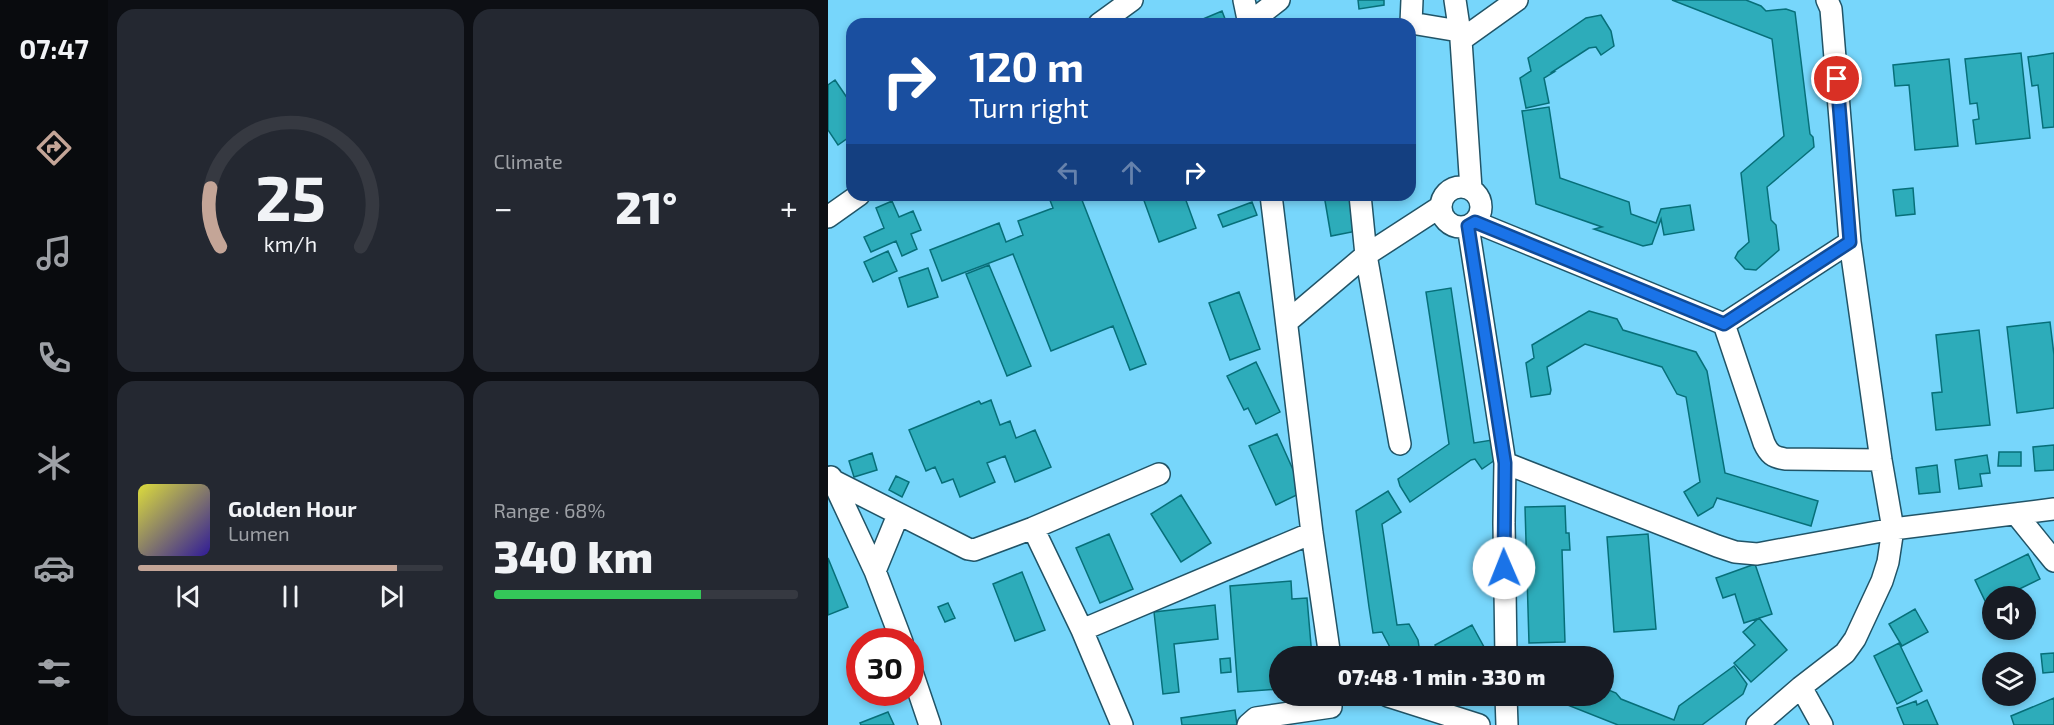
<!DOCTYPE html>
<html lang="en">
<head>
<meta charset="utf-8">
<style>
	body { margin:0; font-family:"Exo 2",sans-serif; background:#242831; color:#f1f3f6; height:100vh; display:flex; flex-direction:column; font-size:22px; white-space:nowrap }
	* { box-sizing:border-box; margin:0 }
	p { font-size:20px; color:#9ea1a6 }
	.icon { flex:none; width:33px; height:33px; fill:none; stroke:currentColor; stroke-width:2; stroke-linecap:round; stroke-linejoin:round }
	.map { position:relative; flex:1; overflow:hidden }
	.side { display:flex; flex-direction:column; gap:9px; padding:9px; background:#0d0f14; width:720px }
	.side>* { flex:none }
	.banner { position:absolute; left:18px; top:18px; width:570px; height:183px; border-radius:18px; box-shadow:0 3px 9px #0003; background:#1a4fa0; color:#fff; overflow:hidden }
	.fabs { position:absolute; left:1154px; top:586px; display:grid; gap:12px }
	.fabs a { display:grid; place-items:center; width:54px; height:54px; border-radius:50%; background:#171b24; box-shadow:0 3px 9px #0003; font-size:30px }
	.speed { position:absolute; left:18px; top:628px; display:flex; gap:12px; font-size:30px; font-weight:700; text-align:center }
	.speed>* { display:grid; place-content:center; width:78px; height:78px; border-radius:50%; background:#171b24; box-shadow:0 3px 9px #0003; line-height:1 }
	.speed .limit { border:9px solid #d22; background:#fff; color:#111 }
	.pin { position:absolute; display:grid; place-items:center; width:51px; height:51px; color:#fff; margin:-26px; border:3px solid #fff; border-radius:50%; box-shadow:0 2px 6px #0007 }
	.me { position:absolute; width:66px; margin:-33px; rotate:359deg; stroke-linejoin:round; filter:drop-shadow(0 0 4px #0008) }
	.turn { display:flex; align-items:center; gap:21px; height:126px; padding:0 24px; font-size:27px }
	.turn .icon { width:78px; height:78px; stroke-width:2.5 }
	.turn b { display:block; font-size:42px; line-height:51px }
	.lanes { display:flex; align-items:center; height:57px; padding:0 24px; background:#0003; justify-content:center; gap:30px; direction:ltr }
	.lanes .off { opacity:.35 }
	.big { font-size:45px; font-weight:800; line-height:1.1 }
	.side .card { flex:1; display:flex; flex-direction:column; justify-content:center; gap:9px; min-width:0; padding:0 21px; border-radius:18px; background:#242831 }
	.side .dial { align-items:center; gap:0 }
	.dial svg { height:156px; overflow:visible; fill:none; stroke:#363941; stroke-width:7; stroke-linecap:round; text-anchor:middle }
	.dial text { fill:#f1f3f6; stroke:none }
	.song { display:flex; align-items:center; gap:18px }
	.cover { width:72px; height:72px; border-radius:9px; background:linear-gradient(135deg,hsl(60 70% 55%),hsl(250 70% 35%)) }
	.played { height:6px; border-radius:3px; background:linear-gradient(90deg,#c4a597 85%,#363941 85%) }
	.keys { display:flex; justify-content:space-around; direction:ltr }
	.heat { display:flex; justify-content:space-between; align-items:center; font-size:33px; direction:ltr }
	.charge { height:9px; border-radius:4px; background:linear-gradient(90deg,#34c759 68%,#363941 0) }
	.side .tiles { flex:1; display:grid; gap:9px; grid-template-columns:repeat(2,1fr) }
	.trip { position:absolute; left:441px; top:646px; width:345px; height:60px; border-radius:30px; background:#171b24; box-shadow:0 3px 9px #0003; font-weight:800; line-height:60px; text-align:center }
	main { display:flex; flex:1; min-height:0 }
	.menu { display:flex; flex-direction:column; width:108px; justify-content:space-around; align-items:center; background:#090b0e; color:#9ea1a6 }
	.menu .icon { width:42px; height:42px }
	.menu .current { color:#c4a597 }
	.menu b { font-size:27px; color:#f1f3f6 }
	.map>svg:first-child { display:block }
	.building { fill:#2dacba; stroke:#076f79; stroke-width:1.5 }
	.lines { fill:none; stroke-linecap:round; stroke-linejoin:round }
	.minor-casing { stroke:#215467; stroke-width:24 }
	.minor { stroke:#fff; stroke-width:21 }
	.route-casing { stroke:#114b97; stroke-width:15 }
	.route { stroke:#1a73e8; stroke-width:10 }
</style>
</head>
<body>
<main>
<nav class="menu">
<b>07:47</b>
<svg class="icon current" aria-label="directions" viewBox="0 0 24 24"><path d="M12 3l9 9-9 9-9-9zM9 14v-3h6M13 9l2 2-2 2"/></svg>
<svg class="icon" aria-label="music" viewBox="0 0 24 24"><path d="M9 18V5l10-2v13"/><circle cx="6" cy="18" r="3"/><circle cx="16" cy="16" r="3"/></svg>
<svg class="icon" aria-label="phone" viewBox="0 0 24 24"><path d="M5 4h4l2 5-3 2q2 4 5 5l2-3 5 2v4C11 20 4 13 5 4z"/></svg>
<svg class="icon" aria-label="climate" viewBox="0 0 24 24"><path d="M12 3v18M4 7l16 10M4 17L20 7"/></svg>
<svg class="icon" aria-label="car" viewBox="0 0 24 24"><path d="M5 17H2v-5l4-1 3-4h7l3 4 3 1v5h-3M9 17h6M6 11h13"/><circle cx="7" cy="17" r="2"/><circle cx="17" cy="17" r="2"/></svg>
<svg class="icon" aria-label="filters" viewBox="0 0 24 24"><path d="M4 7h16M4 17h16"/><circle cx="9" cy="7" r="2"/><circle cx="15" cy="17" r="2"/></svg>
</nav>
<section class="side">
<div class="tiles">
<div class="card dial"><svg viewBox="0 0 100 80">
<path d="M14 69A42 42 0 1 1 86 69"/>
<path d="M14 69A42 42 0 0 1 9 39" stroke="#c4a597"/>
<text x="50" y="56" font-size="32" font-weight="700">25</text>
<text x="50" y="72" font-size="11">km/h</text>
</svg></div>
<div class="card"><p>Climate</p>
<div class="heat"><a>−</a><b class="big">21°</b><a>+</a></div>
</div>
<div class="card">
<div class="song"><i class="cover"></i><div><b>Golden Hour</b><p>Lumen</p></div></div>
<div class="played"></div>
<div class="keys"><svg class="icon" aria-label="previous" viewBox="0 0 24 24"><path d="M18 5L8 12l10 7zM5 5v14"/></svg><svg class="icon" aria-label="pause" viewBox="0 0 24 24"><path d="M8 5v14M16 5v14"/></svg><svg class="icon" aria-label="next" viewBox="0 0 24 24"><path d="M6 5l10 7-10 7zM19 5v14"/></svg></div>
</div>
<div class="card"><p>Range · 68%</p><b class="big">340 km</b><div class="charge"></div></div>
</div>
</section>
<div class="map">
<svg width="1226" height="725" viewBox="0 0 1226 725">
	<rect width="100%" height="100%" fill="#77d6fb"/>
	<path class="building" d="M530 0H556V5L531 9Z
		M844 0H918L933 6 938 11 958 9 967 12 982 134 985 137 986 147 939 187 943 220 948 225 951 250 928 270 917 269 907 258 910 252 921 242 913 173 956 136 944 39Z
		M394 11 399 24H369L368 22Z
		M773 15 783 31 786 46 773 55 768 47 761 48 724 72H726L716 78 721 103 698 108 692 78 703 71 700 58 758 18Z
		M1193 53 1202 138 1148 144 1145 120 1151 119 1149 103 1142 104 1137 59Z
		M1226 53V127L1215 128 1210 85 1204 86 1200 57Z
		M1121 59 1130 146 1087 150 1081 85 1067 86 1065 65Z
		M7 80 24 105V135L10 145 0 130V85Z
		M721 107 732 178 801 202 803 214 828 223 833 209 862 205 866 230 836 235 833 219 824 244 815 246 766 229 774 227 708 204 694 111Z
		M1085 188 1087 214 1068 216 1065 190Z
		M220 195H252L318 364 302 370 285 326 223 351 185 254 114 281 102 250 171 223 178 242 195 235 190 221 225 208Z
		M314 195H356L368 228 331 242Z
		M496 195H522L529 231 503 236Z
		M64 201 71 217 85 211 93 230 83 234 89 249 74 256 68 241 43 252 36 237 56 228 48 208Z
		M424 202 429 215 395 227 390 215Z
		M60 251 69 271 45 282 36 262Z
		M161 265 203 366 179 376 138 274Z
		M100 268 110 297 80 307 71 278Z
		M623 288 646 443 664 440 667 460 654 469 647 459 643 460 582 502 572 486 570 479 621 444 598 292Z
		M411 292 432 349 402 360 381 303Z
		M761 311 789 319 795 330 868 352 879 371 897 473 990 501 983 526 889 498 885 507 870 516 856 492 872 482 858 397 849 394 834 367 757 344 719 367 723 390 722 394 703 397 698 363 706 358 704 345Z
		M1222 322 1226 355V408L1189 413 1179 327Z
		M1151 330 1162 425 1108 430 1104 393 1114 392 1108 335Z
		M428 362 452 412 428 424 420 408 416 410 399 376Z
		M163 400 172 425 182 421 188 438 207 430 223 467 187 482 177 456 159 463 167 482 132 497 125 479 114 483 107 467 98 471 81 430 151 401 153 404Z
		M449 434 475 492 448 505 421 446Z
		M1226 445V470L1207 471 1205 447Z
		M1171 452H1193V466H1170Z
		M44 453 49 470 26 477 21 461Z
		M1159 455 1162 473 1152 474 1154 486 1131 489 1127 460Z
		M1109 465 1112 492 1091 494 1088 468Z
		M68 476 81 482 74 497 61 490Z
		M560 491 573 512 554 524 569 625 581 624 590 640 592 653 585 657H567L554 632 545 633 541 607 528 511Z
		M353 495 383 543 353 562 323 514Z
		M737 506 738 533H741L742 550H734L737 642 701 643 697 507Z
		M281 534 305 589 272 603 248 548Z
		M820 534 828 629 786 632 779 537Z
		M1200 554 1212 579 1175 597H1164V603L1159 605 1147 580Z
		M0 558 20 607 0 615Z
		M927 564 944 614 916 623 907 594 895 598 888 578Z
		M194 572 217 630 187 641 165 584Z
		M463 581 464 599 479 598 484 657H452V689L410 692 402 586Z
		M120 603 127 618 117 622 110 607Z
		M387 605 390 639 346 644 351 692 335 694 326 612Z
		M1087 609 1100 632 1074 646 1061 624Z
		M931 618 959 650 923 682 906 663 927 645 915 632Z
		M644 625 656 647 637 657H614L607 645Z
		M1071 643 1094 691 1069 704 1046 656Z
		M1226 653V672L1215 673 1213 654Z
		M402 658 403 672 393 673 392 659Z
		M906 666 919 684 915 694 874 725H790L732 702 731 696H776V688L788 693 793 699 846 720 851 706Z
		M1226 698V725H1186L1183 716Z
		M1099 700 1110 725H1076L1069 708 1088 701 1089 705Z
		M407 710 409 725H354L353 718Z
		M60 712 66 725H33L32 723Z"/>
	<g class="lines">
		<defs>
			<path id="minor" d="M416 0 421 24
				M584 0 583 23 631 31
				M627 0 633 40 643 189
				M421 23 451 0
				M271 24 304 0
				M633 40 689 0
				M613 207a20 20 0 1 1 40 0a20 20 0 1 1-40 0Z
				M443 195 484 533 502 657
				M532 195 538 255 572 444
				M0 217 31 195
				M647 222 896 324 1022 242
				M640 226 677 463 676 523 678 657
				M460 321 538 255 612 207
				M896 324 936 443C941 454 945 457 957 459L1053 460
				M677 463 889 546 907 552 929 554 1065 529 1226 509
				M3 477 47 571 74 642
				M4 480 140 549 146 550 205 528 254 630 294 725
				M1188 514 1226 561
				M205 528 331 474
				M47 571 70 515
				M254 630 484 533
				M82 666 102 725
				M973 687 994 725
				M560 696 651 725
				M678 696 679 725
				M420 725 428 718 503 707
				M929 725 973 687 1017 653 1027 639 1054 581 1060 562 1065 529 1053 460 1022 242 1003 9 999 0"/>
		</defs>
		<use href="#minor" class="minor-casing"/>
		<use href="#minor" class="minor"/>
	</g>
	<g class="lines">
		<defs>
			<path id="route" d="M676 568 677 463 640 226 647 222 896 324 1022 242 1009 79"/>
		</defs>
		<use href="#route" class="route-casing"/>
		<use href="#route" class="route"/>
	</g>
</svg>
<div class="fabs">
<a><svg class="icon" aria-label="sound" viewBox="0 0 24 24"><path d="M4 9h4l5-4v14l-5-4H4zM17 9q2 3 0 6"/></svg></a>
<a><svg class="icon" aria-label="layers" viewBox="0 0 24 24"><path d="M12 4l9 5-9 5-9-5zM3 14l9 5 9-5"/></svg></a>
</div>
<div class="speed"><div class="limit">30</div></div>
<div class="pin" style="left:1009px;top:79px;background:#d93025"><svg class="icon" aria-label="arrive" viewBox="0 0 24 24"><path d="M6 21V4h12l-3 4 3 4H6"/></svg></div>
<svg class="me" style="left:676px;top:568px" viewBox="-20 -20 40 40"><circle r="19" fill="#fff"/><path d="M0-13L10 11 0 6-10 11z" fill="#1a73e8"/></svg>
<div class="trip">07:48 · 1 min · 330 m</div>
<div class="banner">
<div class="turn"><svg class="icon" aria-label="right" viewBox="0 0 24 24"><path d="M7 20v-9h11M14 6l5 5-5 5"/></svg><div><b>120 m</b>Turn right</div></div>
<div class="lanes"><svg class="icon off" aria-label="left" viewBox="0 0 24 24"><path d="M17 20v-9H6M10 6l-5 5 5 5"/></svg><svg class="icon off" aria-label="ahead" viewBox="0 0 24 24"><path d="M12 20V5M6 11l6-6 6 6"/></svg><svg class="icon" aria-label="right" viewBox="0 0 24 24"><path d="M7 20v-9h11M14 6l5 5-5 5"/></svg></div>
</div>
</div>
</main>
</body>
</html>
